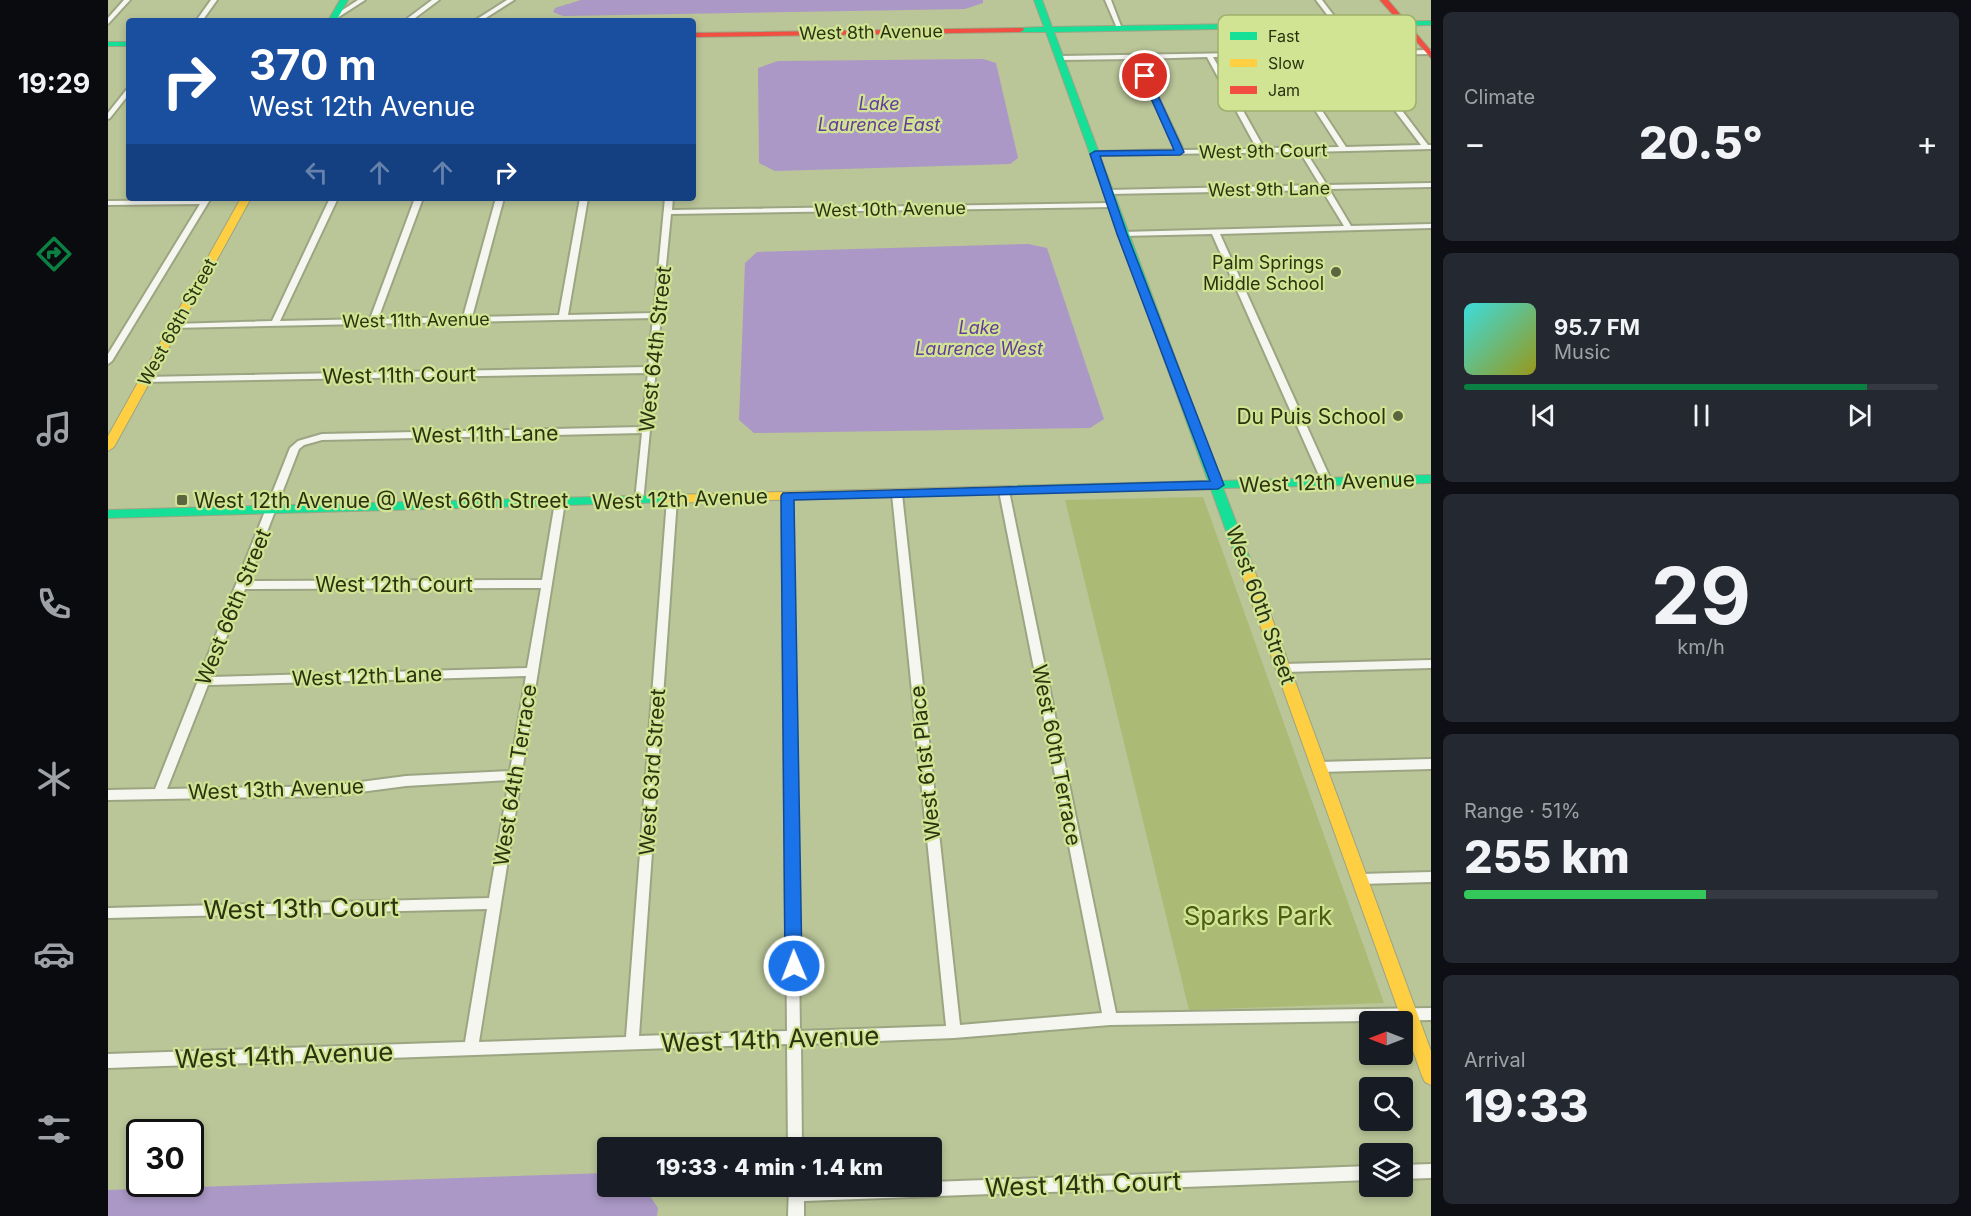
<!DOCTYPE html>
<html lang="en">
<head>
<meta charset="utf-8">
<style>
	body { margin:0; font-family:Inter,sans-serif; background:#242831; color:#f1f3f6; height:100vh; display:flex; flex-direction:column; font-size:22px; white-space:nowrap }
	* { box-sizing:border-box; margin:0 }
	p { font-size:20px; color:#9ea1a6 }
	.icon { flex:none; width:33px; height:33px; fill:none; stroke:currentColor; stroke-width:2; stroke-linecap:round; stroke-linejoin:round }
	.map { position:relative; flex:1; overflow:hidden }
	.sheet { display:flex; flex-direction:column; gap:12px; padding:12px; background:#0d0f14; width:540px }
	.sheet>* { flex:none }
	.top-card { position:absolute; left:18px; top:18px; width:570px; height:183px; border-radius:6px; box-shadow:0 3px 9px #0003; background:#1a4fa0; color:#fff; overflow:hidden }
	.needle { width:39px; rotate:270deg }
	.fabs { position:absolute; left:1251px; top:1011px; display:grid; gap:12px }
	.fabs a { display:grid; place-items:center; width:54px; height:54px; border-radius:6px; background:#171b24; box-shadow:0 3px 9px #0003; font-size:30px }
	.speed { position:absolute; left:18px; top:1119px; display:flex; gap:12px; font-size:30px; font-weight:700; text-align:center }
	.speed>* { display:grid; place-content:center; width:78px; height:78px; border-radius:50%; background:#171b24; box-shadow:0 3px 9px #0003; line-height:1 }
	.speed .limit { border:3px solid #111; border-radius:9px; background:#fff; color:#111 }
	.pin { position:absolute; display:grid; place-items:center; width:51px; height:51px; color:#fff; margin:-26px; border:3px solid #fff; border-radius:50%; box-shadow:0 2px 6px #0007 }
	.me { position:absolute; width:66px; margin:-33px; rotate:359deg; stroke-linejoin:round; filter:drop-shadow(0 0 4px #0008) }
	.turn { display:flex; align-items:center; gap:21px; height:126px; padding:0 24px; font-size:27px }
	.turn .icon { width:78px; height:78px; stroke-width:2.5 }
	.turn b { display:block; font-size:42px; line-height:51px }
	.lanes { display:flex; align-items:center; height:57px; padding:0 24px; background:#0003; justify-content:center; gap:30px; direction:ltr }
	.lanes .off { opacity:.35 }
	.big { font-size:45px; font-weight:800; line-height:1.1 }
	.sheet .widget { flex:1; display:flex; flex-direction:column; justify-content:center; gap:9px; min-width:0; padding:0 21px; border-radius:9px; background:#242831 }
	.sheet .dial { align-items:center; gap:0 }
	.dial b { font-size:78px; line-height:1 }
	.song { display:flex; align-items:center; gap:18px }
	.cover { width:72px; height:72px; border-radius:9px; background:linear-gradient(135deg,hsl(180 70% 55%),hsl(60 70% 35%)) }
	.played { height:6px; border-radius:3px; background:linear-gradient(90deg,#0b8043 85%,#363941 85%) }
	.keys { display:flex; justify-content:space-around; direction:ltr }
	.heat { display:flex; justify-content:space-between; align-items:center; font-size:33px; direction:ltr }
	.charge { height:9px; border-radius:4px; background:linear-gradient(90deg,#34c759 51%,#363941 0) }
	.trip { position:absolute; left:489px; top:1137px; width:345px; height:60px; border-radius:6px; background:#171b24; box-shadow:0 3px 9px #0003; font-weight:800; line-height:60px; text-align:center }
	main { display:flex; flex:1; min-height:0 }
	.menu { display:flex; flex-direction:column; width:108px; justify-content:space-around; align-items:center; background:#090b0e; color:#9ea1a6 }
	.menu .icon { width:42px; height:42px }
	.menu .current { color:#0b8043 }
	.menu b { font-size:27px; color:#f1f3f6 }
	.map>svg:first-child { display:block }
	.green { fill:#abba75 }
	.water { fill:#ab98c6 }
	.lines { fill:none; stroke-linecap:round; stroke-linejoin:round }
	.street-casing { stroke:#9ca582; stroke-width:4 }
	.fast-casing { stroke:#9ca582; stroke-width:2 }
	.slow-casing { stroke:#9ca582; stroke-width:2 }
	.jam-casing { stroke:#9ca582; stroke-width:2 }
	.street { fill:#f5f6f0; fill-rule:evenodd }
	.fast { fill:#16e098; fill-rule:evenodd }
	.slow { fill:#ffcf43; fill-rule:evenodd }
	.jam { fill:#f24e42; fill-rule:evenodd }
	.route { fill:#1a73e8; stroke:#114b97; stroke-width:1.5 }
	.poi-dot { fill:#5d6540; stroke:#d1e493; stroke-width:2 }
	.labels { text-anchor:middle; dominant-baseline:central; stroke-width:4.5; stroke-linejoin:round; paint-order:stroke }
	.far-street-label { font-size:18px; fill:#2b3210; stroke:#d1e493 }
	.far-water-label { font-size:18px; font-style:italic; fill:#643a9d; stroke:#d1e493 }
	.far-poi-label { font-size:18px; fill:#2b3210; stroke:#d1e493; text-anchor:end }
	.street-label { font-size:21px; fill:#2b3210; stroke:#d1e493 }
	.poi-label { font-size:21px; fill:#2b3210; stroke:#d1e493; text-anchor:end }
	.near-street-label { font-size:26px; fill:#2b3210; stroke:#d1e493 }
	.near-park-label { font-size:26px; fill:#4e5b15; stroke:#d1e493 }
	.key { fill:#d1e493; stroke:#9faf6c; stroke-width:1.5 }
	.key-label { font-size:16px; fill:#2b3210 }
</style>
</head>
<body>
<main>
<nav class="menu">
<b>19:29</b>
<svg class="icon current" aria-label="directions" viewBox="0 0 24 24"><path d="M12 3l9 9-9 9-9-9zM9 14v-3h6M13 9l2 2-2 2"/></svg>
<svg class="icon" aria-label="music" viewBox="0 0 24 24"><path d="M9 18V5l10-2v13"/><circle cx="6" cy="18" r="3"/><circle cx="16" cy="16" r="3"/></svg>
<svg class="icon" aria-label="phone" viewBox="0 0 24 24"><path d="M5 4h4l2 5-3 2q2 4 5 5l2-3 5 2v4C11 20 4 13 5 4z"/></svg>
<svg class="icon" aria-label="climate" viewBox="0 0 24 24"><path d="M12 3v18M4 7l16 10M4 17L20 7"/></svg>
<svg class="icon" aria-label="car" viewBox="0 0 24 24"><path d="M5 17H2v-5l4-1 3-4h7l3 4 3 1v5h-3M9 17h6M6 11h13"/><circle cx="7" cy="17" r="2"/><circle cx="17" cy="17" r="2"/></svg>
<svg class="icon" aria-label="filters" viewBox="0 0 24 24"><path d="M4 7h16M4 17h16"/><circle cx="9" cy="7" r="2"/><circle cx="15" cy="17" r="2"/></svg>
</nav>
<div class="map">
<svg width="1323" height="1216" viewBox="0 0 1323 1216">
	<rect width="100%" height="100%" fill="#bac598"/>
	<path class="green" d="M1095 497 1276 1003 1081 1010 957 500Z"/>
	<path class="water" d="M473 0H875V3L857 9 455 16 445 12 447 8Z
		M875 59 888 63 910 158 902 164 667 171 651 163 650 68 670 61Z
		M920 244 939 248 996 419 982 428 646 433 631 420 637 263 649 252Z
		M499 1173 500 1186 536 1187 550 1208 549 1216H0V1190Z"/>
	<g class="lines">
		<defs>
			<path id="street" d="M16 0H22L0 24V18Z
				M103 0H109L94 21H88Z
				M250 0H257L229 18 224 17Z
				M324 0H331L303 21H296Z
				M399 0H406L373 21H366Z
				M997 0H1003L1014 29 1009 28Z
				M1208 0H1214L1232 24 1231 25H1227Z
				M1120 24 1123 26 1140 53 1323 50V54L1252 55 1320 145H1323V149L1198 152 1219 185 1323 183V187L1221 189 1243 226 1323 224V228L1112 234 1224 482 1219 485 1214 482 1104 234 1014 236 1010 234 1014 232 1236 226 1214 190 1000 194 996 192 1000 190 1212 185 1192 152 985 155V153L987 152 1068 150 1026 59 953 60 950 58 953 56 1134 53 1117 26ZM1245 55 1313 145 1238 147 1178 56ZM1172 56 1231 147 1156 148 1105 57ZM1099 57 1149 149 1075 150 1032 59Z
				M21 88V94L2 118 0 119V113L19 89Z
				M95 198H103L4 361 0 364V354L92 204 0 205V201L94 200Z
				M222 198H230L172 321 262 319 307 198H315L270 319 355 317 388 198H396L364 317 451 315 472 198H480L460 315 546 313 557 198H565L564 210 1004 203 1008 205 1004 207 563 214 535 502 532 503 527 500 534 433 214 440 196 445 191 449 140 581 434 580 447 502 452 499 457 502 371 1042 518 1037 559 499 564 496 569 499 531 1036 679 1031 674 496 679 493 684 496 692 1031 838 1026 784 494 789 491 794 494 852 1025 994 1013 891 491 896 488 901 491 1008 1013 1323 1008V1020L1002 1025 846 1038 693 1044 694 1148H680L679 1044 0 1068V1054L357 1042 379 909 0 918V908L381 898 401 780 298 786 222 796 0 800V790L47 789 182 448 190 441 214 434 534 427 540 373 34 382 33 380 37 377 540 367 545 318 63 328 62 326 66 324 164 321ZM433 588 419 668 103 677 137 589ZM418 676 402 771 298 776 222 786 59 789 100 685Z
				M1323 660V668L1176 672 1172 671 1171 668 1172 665 1176 664Z
				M1323 759V769L1211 772 1207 770 1205 767 1207 764 1211 762Z
				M1323 872V882L1252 884 1248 883 1246 879 1248 875 1252 874Z
				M1323 1164V1178L1294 1179V1165Z
				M1262 1166V1180L696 1201V1216H680L681 1186H824V1182Z"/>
			<path id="fast" d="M232 0H240L228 21H220Z
				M926 0H934L944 27 1323 21V25L946 32 1113 481 1323 475V483L1115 488 1144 564 1137 568 1130 564 1103 489 897 493 895 490 901 486 1100 481 938 32H912L908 30 912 28 936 27Z
				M0 42H21V46H0Z
				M559 495 565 499 563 502 0 518V510Z"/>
			<path id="slow" d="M133 198H143L6 447 0 451V436Z
				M901 486 907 490 905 493 559 503 553 499 559 495Z
				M1137 560 1144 564 1323 1051V1085L1317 1082 1314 1076 1130 564Z"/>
			<path id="jam" d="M1272 0H1280L1323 51V58Z
				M915 28 916 30 912 32 585 37V33Z"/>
		</defs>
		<use href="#street" class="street-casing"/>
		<use href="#fast" class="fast-casing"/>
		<use href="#slow" class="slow-casing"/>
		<use href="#jam" class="jam-casing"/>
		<use href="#street" class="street"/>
		<use href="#fast" class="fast"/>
		<use href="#slow" class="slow"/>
		<use href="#jam" class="jam"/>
	</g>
	<path class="route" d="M1037 74 1041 76 1076 152 1072 155 992 156 1019 234 1116 485 1110 489 686 500 694 966 692 971 686 974 679 971 677 966 673 496 675 493 1102 481 1009 234 982 154 987 151 1066 150 1033 76Z"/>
	<g class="poi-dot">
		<circle cx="1228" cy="272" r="6"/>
		<circle cx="1290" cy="416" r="6"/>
		<rect x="68" y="494" width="12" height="12" rx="3"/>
	</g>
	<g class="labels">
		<g class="far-street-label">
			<text transform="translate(763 32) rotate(-1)">West 8th Avenue</text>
			<text transform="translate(1155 151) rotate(-1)">West 9th Court</text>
			<text transform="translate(1161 189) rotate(-1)">West 9th Lane</text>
			<text transform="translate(782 209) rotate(-1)">West 10th Avenue</text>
			<text transform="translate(308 320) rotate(-1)">West 11th Avenue</text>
			<text transform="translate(69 322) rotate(-61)">West 68th Street</text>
		</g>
		<g class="far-water-label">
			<text x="771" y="103">Lake<tspan x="771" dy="21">Laurence East</tspan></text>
			<text x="871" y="327">Lake<tspan x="871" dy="21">Laurence West</tspan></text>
		</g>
		<g class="far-poi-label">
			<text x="1216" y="262">Palm Springs<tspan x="1216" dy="21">Middle School</tspan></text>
		</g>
		<g class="street-label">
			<text transform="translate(547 349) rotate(-84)">West 64th Street</text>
			<text transform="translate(291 375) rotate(-1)">West 11th Court</text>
			<text transform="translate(377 434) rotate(-1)">West 11th Lane</text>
			<text transform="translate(1219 482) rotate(-2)">West 12th Avenue</text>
			<text transform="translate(572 499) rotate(-2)">West 12th Avenue</text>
			<text x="286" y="584">West 12th Court</text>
			<text transform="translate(1153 605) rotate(70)">West 60th Street</text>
			<text transform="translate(125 607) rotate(-68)">West 66th Street</text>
			<text transform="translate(259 676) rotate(-2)">West 12th Lane</text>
			<text transform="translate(949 755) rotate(79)">West 60th Terrace</text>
			<text transform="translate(817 763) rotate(-96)">West 61st Place</text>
			<text transform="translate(544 772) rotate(-86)">West 63rd Street</text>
			<text transform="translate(407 775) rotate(-81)">West 64th Terrace</text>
			<text transform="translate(168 789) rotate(-2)">West 13th Avenue</text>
		</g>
		<g class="poi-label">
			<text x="1278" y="416">Du Puis School</text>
			<text x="86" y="500" text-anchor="start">West 12th Avenue @ West 66th Street</text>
		</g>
		<g class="near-street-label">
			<text transform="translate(193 908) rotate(-1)">West 13th Court</text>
			<text transform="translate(662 1039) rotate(-2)">West 14th Avenue</text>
			<text transform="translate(176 1055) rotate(-2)">West 14th Avenue</text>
			<text transform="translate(975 1184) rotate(-2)">West 14th Court</text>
		</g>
		<g class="near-park-label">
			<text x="1150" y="915">Sparks Park</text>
		</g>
	</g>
	<rect x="1110" y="15" width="198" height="96" rx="9" class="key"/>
	<rect x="1122" y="32" width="27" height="8" fill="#16e098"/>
	<rect x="1122" y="59" width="27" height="8" fill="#ffcf43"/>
	<rect x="1122" y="86" width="27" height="8" fill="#f24e42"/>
	<g class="key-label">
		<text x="1160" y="42">Fast</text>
		<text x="1160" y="69">Slow</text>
		<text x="1160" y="96">Jam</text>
	</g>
</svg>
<div class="fabs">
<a><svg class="needle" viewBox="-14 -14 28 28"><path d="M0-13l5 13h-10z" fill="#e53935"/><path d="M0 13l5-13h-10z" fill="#9ea1a6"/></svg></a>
<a><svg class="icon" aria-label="search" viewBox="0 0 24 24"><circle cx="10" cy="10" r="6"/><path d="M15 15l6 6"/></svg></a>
<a><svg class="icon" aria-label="layers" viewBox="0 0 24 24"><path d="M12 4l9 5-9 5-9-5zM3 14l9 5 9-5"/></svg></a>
</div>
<div class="speed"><div class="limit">30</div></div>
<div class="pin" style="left:1037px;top:76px;background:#d93025"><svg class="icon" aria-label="arrive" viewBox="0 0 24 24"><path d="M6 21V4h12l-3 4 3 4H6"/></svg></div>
<svg class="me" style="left:686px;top:966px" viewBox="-20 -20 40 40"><circle r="17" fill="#1a73e8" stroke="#fff" stroke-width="3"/><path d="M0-11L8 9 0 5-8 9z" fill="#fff"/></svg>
<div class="trip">19:33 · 4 min · 1.4 km</div>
<div class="top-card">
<div class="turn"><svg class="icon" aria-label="right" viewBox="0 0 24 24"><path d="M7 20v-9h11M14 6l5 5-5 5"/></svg><div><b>370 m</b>West 12th Avenue</div></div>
<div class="lanes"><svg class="icon off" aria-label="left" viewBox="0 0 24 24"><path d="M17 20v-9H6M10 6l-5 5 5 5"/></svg><svg class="icon off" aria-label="ahead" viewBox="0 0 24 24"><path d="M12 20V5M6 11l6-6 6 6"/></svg><svg class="icon off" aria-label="ahead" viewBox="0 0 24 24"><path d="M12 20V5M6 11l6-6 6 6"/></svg><svg class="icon" aria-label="right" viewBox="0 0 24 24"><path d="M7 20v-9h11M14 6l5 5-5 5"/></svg></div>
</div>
</div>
<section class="sheet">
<div class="widget"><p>Climate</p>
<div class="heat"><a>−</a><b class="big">20.5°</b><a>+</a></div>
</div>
<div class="widget">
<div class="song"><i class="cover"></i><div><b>95.7 FM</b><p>Music</p></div></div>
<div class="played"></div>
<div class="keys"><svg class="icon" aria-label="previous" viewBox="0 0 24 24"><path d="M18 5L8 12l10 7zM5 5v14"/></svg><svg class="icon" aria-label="pause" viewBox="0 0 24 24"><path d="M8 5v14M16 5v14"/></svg><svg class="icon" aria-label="next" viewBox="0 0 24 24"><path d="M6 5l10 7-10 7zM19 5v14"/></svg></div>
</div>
<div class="widget dial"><b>29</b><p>km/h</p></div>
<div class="widget"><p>Range · 51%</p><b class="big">255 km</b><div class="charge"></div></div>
<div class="widget"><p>Arrival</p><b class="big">19:33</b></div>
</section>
</main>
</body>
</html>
